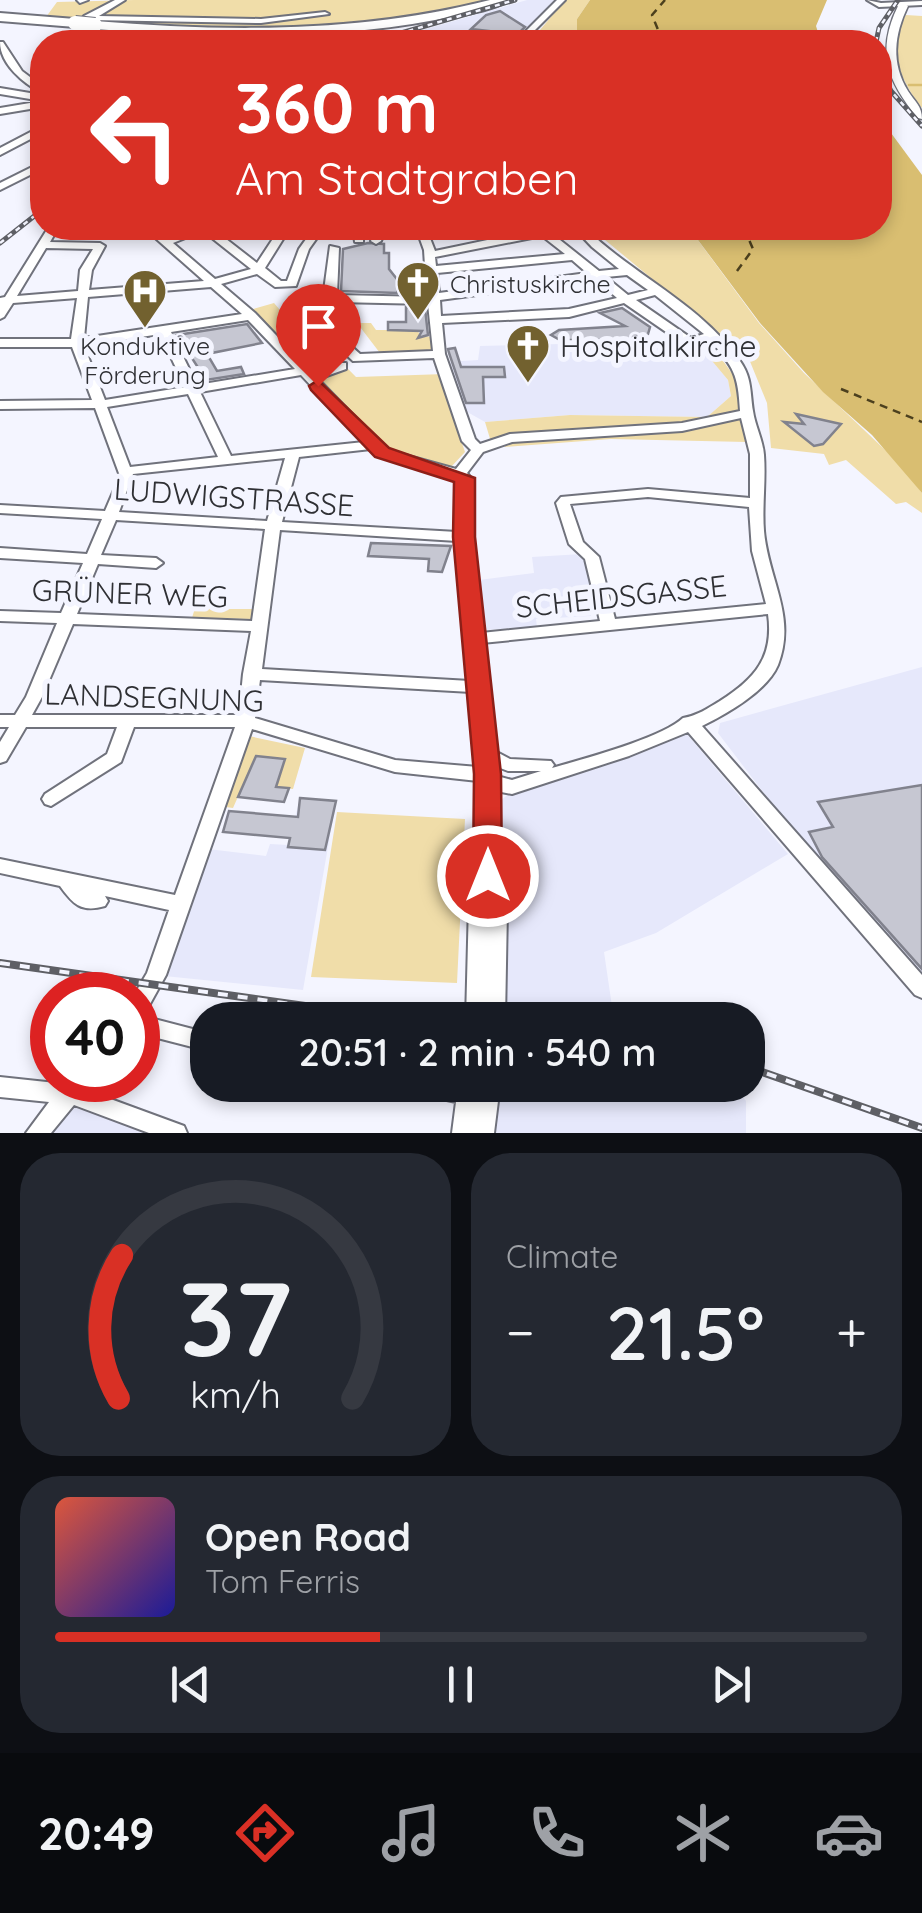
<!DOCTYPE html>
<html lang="en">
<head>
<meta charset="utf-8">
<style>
	body { margin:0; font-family:Quicksand,sans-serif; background:#242831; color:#f1f3f6; height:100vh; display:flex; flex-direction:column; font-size:38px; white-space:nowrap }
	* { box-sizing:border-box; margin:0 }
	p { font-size:32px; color:#9ea1a6 }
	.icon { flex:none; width:55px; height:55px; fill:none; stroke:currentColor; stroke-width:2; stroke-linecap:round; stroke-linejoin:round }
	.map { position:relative; height:1133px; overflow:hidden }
	.side { display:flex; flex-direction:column; gap:20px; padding:20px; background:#0d0f14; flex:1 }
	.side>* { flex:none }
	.top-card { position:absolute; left:30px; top:30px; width:862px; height:210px; border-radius:40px; box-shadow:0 5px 15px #0003; background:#d93025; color:#fff; overflow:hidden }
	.speed { position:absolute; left:30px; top:972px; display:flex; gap:20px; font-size:50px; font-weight:700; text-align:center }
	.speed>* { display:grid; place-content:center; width:130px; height:130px; border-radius:50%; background:#171b24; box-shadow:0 5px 15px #0003; line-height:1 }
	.speed .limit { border:15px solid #d22; background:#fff; color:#111 }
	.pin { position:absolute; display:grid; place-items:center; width:85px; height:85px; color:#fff; margin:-102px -42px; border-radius:50% 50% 50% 0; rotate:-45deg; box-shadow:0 0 10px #0007 }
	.pin .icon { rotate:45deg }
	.me { position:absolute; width:110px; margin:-55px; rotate:0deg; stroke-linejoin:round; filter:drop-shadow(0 0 8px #0008) }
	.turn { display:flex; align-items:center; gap:35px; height:210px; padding:0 40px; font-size:45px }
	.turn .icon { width:130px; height:130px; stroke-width:2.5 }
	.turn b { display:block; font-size:70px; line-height:85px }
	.big { font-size:75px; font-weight:600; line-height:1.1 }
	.side .tile { flex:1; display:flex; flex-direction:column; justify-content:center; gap:15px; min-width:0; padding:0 35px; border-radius:40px; background:#242831 }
	.side .dial { align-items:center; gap:0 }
	.dial svg { height:260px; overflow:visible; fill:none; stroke:#363941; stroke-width:7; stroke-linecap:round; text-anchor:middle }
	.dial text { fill:#f1f3f6; stroke:none }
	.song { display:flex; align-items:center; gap:30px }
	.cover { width:120px; height:120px; border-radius:15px; background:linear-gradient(135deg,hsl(10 70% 55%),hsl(240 70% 35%)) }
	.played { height:10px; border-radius:5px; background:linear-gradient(90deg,#d93025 40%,#363941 40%) }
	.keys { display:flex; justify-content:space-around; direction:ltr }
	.heat { display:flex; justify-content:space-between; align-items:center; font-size:55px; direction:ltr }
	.side .tiles { flex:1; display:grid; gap:20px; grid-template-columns:1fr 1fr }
	.tile:last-child { grid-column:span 2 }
	.trip { position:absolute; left:190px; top:1002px; width:575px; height:100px; border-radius:40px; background:#171b24; box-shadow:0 5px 15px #0003; font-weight:600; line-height:100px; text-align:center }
	.tabs { display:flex; height:160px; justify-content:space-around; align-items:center; background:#090b0e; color:#9ea1a6 }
	.tabs .icon { width:70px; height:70px }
	.tabs .on { color:#d93025 }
	.tabs b { font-size:45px; color:#f1f3f6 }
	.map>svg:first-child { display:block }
	.built { fill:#e6e8fb }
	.green { fill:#f0dda9 }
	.water { fill:#d9be71 }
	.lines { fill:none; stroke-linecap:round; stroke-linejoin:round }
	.stream { stroke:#d9be71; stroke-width:2.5 }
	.ferry { stroke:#4c401e; stroke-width:2.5; stroke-dasharray:8 6; stroke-linecap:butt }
	.building { fill:#c6c7d2; stroke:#81828d; stroke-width:2.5 }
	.minor-tunnel { stroke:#cdced6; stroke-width:11; stroke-dasharray:11 6; stroke-linecap:butt }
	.minor-casing { stroke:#70727c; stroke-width:4 }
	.major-casing { stroke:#70727c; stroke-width:3 }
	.highway-casing { stroke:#70727c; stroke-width:4 }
	.minor { fill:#fff; fill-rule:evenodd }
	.major { fill:#fff; fill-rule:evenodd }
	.highway { fill:#fff; fill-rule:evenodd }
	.rail-far1-casing { stroke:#5e5f65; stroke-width:5 }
	.rail-casing { stroke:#5e5f65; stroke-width:8 }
	.rail-far1 { stroke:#f4f5ff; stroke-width:2.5; stroke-dasharray:5; stroke-linecap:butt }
	.rail { stroke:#f4f5ff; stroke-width:4; stroke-dasharray:10; stroke-linecap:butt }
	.highway-bridge-casing { stroke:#70727c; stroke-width:16; stroke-linecap:butt }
	.highway-bridge { stroke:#fff; stroke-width:14 }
	.route { fill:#d93025; stroke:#8d1f18; stroke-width:2.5 }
	.labels { text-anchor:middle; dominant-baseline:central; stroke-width:10; stroke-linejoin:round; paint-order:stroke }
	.far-poi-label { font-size:25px; fill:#2f3034; stroke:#f4f5ff; text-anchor:start }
	.poi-label { font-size:30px; fill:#2f3034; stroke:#f4f5ff; text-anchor:start }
	.street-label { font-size:30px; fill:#2f3034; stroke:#f4f5ff }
</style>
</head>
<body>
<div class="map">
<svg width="922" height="1133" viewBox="0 0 922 1133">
	<rect width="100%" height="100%" fill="#f4f5ff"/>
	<path class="built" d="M527 0H556L522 42 419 37V31Z
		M684 341 697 343 728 380 731 396 707 417 570 415 485 422 462 409 447 362 478 360 480 346Z
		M582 554 598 604H589L591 616 536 619 537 627 485 630 479 580 534 573 532 557Z
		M922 667V978L812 856 718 733 720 723Z
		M686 733 788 854 656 933 604 952 614 1020H499V802L512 791Z
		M300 798 336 801 303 990 164 976 208 849 266 856 270 844 288 845Z
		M494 1085H733L746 1101V1133H491Z
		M60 1100 108 1115 155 1133H32Z"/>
	<path class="green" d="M134 0H486C339 36 196 28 46 17L57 2Z
		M565 0H590L577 19V42H551V37L535 36Z
		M906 15 922 16V108C901 82 885 46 906 15Z
		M607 228H689L759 323 804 373 902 466 922 493V513L906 502 896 504 846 460 829 465 824 454 771 448 767 403 749 359 599 235Z
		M274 303 280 310 289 309 356 377 445 374C447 402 456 425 465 452L452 466 406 457 383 445 250 310Z
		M357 323H371L376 330H417L421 336 435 337 436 352 383 357Z
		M708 340 739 383 747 442 611 439 505 447 500 439 491 442 485 422 570 415 707 417 731 396 728 380 697 343Z
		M200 591 225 593 223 609H254L253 619 192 618Z
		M244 735 305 748 293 789 276 787 285 759 256 756 233 808 218 806Z
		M337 812 465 819 457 983 311 977Z"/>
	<path class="water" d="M590 0H827L816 26 821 42H577V19Z
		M880 118 922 175V493L872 435 823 392 760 323 689 228H880Z"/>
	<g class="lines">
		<path class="stream" d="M909 85H922"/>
		<path class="ferry" d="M663 42 652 15 665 0
			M737 271 753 249 744 228
			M841 389 922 422"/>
	</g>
	<path class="building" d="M500 11 525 27 515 37 490 39 497 32 471 29 486 15Z
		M368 243 384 244V253H389V269L400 283 397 293 341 291 343 249Z
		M406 307 425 308 428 335 418 338 422 331 388 330V322H406Z
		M622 308 650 327 648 334 625 340H560L551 335 559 330 625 326 600 313Z
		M247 324 262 343 207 354 217 371 241 367 244 374 206 380 177 335Z
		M455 348 461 367H504L505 377H483L484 403H466L449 353 448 349Z
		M796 414 841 424 823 444 814 446 784 422 804 424Z
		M371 543 451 546 442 572 428 571 429 559 368 556Z
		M256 756 285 759 276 787 289 788 284 802 238 797Z
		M922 785V969L822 857 809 832 833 827 818 802Z
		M300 798 336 801 325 850 288 847 290 838 223 832 229 811 298 817Z"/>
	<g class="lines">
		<path class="minor-tunnel" d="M555 230 566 229"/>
		<defs>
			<path id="minor" d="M77 0H88L80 3Z
				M115 0H125L99 16 261 19 325 12 329 14 261 23 91 20 87 23V26L128 42H118L80 29 79 22 84 16Z
				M557 0H565L523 42H515Z
				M867 0 881 3 922 1V5L879 7Z
				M0 42H3L22 71 42 86V93C24 84 0 64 0 42Z
				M0 88 42 95V101L0 94Z
				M42 101V107L0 114V108Z
				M42 126V133L0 155V148Z
				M42 162V169L0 190V183Z
				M48 228H58L50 242 100 243 105 246 92 270 89 290 204 281 144 228H155L167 238 198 228H212L257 263 280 228H290L265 268 281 281H287L299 249 314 228H324L309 249 296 286 275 287 257 274 221 284 255 313 312 373 338 363H346V369L318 379 387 450 456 469 471 450 462 441 434 358 353 361 291 304 297 301 301 302 323 321V298L330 246 339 248 337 295 427 297 424 250 416 228H426L435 251 535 230 534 228H545L599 271 619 269 592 247 574 228H585C633 275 701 304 740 361 752 378 750 392 753 411 755 426 763 440 764 455 766 481 762 506 764 531 768 579 797 616 778 665 767 691 727 714 702 726L922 975V998L915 995 688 732 629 756 518 792 512 794 496 791 497 876 507 908 505 1020H466L470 864 472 859 478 857V781L395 772 252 729 166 975 145 1013 139 1015 208 1033V1051L138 1033V995H134L147 973 169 910 105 896 108 901 105 906C81 913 73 904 60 886L0 873V859L175 895 235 727H134L121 762 51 806 45 804 42 799 45 794 107 754 117 727H26L6 761 0 763V742L9 727H0V715H15L26 697 57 623 0 621V611L61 613 83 563 0 558V548L87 554 102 519 0 513V505L105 511 120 476 95 408 0 409V401L92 400 72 347H0V339H71L77 298 13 303 4 317 0 319V298L5 297ZM203 231 251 269 215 279 173 243ZM542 236 565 254 436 266 435 257ZM46 248 93 249 80 270 78 291 17 296ZM572 260 587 273 439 293 437 273ZM627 275 648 290 628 295 606 277ZM595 279 617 298 569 309 441 316 440 300ZM211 287 242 314 84 338 88 297ZM655 295 704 334 691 338 636 300ZM336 302 428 304 433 351 360 354C339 335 334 331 336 302ZM624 303 685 345 710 340C734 368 738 374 740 411L682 423 510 434 480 444 475 439 445 354 442 323 569 317ZM248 320 295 369 197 385 171 332ZM160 334 185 387 105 400 84 346ZM301 375 364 442 231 456 200 392ZM188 394 218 457 130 467 107 407ZM741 418 750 454V498L648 489 561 497 556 503 569 544 585 559 600 621 481 633 471 537 472 479 467 473 483 452 512 442 682 431ZM371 449 377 456 454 477 458 480 457 532 282 522 299 457ZM285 458 267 521 119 512 133 474ZM648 497 749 507 752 551 766 604 615 619 599 557 583 542 570 504ZM116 520 265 529 252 621 77 614 98 564 156 568 163 563 156 558 101 555ZM280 530 457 541 470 681 262 669ZM768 614C774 657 755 679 720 701 708 708 697 716 683 718 662 738 583 759 552 768L554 765 551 761 510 759 493 750 482 643ZM73 624 251 631 243 674 239 715H32L42 697ZM260 680 471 692 478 767 395 760 255 718ZM495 766 508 771H541L512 780 497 776Z
				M353 228H363V242H355Z
				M376 228H386L381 241 376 244 371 241Z
				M0 1077 65 1084 68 1080H92L86 1090 184 1126 187 1133H149L74 1105 51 1133H26L49 1102 0 1097Z
				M406 1085H500L494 1133H452L456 1102 409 1092Z"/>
			<path id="major" d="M903 3 908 6C894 35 891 63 908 91 915 102 922 106 922 119L918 118C887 81 876 51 898 6Z"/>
			<path id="highway" d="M490 0H510C490 12 459 15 435 20 322 41 209 38 95 29L89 25 95 21C228 32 360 33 490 0Z
				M0 13 75 19 81 23 75 27 0 21Z"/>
		</defs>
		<use href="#minor" class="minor-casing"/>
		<use href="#major" class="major-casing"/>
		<use href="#highway" class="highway-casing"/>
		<use href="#minor" class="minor"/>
		<use href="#major" class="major"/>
		<use href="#highway" class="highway"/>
		<defs>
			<path id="rail-far1" d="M370 42 515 0
				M876 42 879 28 898 0
				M880 68 891 91 922 126
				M0 243 42 210"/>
			<path id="rail" d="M0 963 405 1020
				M748 1067 922 1128"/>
		</defs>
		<use href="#rail-far1" class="rail-far1-casing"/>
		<use href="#rail" class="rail-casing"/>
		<use href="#rail-far1" class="rail-far1"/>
		<use href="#rail" class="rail"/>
		<defs>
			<path id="highway-bridge" d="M75 23 95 25"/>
		</defs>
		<use href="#highway-bridge" class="highway-bridge-casing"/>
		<use href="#highway-bridge" class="highway-bridge"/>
	</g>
	<path class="route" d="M318 380 389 448 475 478V537L501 774 502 876 498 884H478L473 876 474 774 453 537 454 482 375 457 311 390 309 386Z"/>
	<defs>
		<symbol id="church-pin" viewBox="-11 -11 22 30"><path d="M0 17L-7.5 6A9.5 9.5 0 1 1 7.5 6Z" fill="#72612f" stroke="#f4f5ff"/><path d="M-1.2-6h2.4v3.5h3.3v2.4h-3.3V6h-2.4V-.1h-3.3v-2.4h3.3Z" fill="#fff"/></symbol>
		<symbol id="hospital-pin" viewBox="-11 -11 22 30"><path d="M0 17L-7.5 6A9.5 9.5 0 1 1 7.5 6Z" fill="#72612f" stroke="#f4f5ff"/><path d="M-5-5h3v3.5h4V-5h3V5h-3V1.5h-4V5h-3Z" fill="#fff"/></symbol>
	</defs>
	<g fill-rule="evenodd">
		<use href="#church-pin" x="393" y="258" width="50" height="68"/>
		<use href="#hospital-pin" x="120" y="266" width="50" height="68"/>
		<use href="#church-pin" x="503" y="321" width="50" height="68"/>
	</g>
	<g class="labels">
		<g class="far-poi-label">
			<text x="450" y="283">Christuskirche</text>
			<text x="145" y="345" text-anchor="middle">Konduktive<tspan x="145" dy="29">Förderung</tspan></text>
		</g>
		<g class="poi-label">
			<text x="560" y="346">Hospitalkirche</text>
		</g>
		<g class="street-label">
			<text transform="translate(234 497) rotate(4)">LUDWIGSTRASSE</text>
			<text transform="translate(130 593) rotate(2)">GRÜNER WEG</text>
			<text transform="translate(621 596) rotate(-6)">SCHEIDSGASSE</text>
			<text transform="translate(154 697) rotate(2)">LANDSEGNUNG</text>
		</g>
	</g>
</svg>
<div class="speed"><div class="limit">40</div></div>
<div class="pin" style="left:318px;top:386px;background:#d93025"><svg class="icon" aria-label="arrive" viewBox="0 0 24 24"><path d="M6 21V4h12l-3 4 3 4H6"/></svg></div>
<svg class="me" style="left:488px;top:876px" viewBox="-20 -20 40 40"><circle r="17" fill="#d93025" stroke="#fff" stroke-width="3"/><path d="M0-11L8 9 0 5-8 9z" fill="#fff"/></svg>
<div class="trip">20:51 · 2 min · 540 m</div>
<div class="top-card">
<div class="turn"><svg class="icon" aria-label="left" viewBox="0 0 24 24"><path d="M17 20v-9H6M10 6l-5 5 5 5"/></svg><div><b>360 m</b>Am Stadtgraben</div></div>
</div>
</div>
<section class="side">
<div class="tiles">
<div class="tile dial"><svg viewBox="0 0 100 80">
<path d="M14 69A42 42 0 1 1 86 69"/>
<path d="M14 69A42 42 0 0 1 15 25" stroke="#d93025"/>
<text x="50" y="56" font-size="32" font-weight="700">37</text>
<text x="50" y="72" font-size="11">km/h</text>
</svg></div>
<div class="tile"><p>Climate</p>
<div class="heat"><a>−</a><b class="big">21.5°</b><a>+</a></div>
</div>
<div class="tile">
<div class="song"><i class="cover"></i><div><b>Open Road</b><p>Tom Ferris</p></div></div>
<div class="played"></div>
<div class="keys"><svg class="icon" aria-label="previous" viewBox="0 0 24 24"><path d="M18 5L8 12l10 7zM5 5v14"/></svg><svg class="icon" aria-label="pause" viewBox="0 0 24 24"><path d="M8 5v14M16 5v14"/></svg><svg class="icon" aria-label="next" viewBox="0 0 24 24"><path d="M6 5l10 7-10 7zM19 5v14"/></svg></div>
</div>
</div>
</section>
<nav class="tabs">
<b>20:49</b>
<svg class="icon on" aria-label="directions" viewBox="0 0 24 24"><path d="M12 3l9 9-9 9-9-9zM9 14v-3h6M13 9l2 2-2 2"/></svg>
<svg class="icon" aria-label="music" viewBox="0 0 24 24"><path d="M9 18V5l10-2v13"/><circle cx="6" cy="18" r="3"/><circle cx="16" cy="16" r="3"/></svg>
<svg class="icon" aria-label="phone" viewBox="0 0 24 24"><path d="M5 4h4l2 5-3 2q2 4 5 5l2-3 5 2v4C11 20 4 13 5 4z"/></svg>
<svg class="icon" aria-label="climate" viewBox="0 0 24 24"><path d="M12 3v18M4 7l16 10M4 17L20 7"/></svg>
<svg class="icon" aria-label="car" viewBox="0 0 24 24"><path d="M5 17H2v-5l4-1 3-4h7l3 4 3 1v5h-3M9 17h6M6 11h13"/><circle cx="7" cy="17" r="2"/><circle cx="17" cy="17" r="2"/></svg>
</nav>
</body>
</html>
